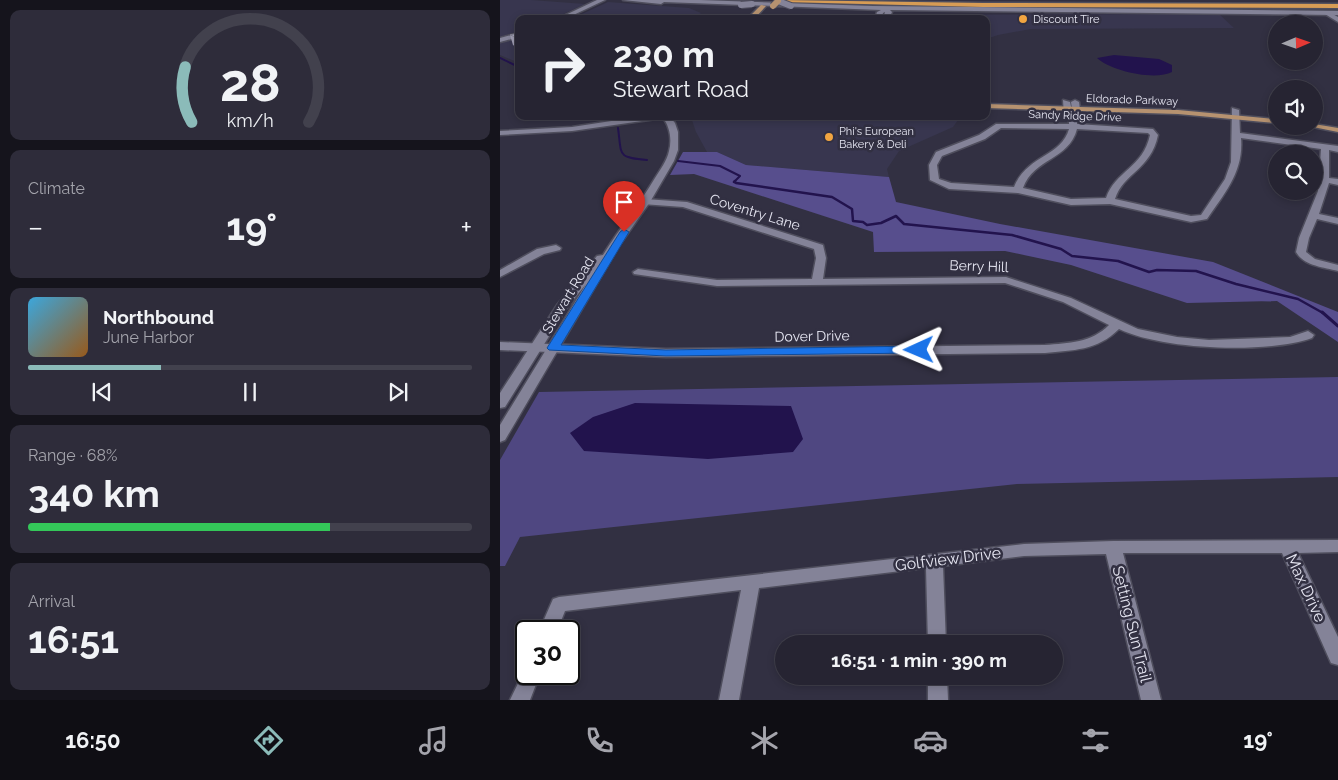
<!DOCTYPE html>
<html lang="en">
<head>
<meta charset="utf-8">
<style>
	body { margin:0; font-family:Raleway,sans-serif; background:#2e2c3a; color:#f1f3f6; height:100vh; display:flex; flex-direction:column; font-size:19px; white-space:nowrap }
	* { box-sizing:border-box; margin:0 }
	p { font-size:16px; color:#a4a4ac }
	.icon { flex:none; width:28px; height:28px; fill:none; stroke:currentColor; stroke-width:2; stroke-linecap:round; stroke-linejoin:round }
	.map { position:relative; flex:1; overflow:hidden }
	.drawer { display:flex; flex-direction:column; gap:10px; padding:10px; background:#15141c; width:500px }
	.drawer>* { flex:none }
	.banner { position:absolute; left:15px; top:15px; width:475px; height:105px; border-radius:10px; box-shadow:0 2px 8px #0003,0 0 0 1px #42414d; background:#262432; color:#f1f3f6; overflow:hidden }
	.needle { width:32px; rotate:88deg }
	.controls { position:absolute; left:768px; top:15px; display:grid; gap:10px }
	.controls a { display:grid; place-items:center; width:55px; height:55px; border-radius:50%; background:#262432; box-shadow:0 2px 8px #0003,0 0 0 1px #42414d; font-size:25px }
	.speed { position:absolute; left:15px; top:620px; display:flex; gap:10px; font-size:25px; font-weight:700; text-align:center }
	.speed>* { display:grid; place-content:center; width:65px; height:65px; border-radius:50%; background:#262432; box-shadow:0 2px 8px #0003,0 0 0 1px #42414d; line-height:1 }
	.speed .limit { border:2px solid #111; border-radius:8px; background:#fff; color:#111 }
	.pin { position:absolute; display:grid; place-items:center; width:42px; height:42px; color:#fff; margin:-51px -21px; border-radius:50% 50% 50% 0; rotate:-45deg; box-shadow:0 0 5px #0007 }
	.pin .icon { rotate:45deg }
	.me { position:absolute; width:55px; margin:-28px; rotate:269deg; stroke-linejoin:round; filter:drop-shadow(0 0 4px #0008) }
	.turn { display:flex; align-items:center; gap:18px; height:105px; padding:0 15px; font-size:22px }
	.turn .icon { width:65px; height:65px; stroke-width:2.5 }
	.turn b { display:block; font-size:35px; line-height:42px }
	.big { font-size:38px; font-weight:700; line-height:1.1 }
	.drawer .widget { flex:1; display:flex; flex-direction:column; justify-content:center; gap:8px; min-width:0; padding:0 18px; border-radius:10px; background:#2e2c3a }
	.drawer .dial { align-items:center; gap:0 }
	.dial svg { height:130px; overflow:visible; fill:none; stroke:#42414d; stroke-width:7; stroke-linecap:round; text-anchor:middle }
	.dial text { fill:#f1f3f6; stroke:none }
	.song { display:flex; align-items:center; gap:15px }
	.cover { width:60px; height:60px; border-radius:8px; background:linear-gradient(135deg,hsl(200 70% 55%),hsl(30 70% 35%)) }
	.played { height:5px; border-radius:2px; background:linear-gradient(90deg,#8bbbb9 30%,#42414d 30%) }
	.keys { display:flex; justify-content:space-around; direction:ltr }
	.heat { display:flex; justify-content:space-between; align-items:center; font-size:28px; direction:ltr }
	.charge { height:8px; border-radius:4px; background:linear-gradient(90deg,#34c759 68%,#42414d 0) }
	.trip { position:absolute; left:275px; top:635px; width:288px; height:50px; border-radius:25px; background:#262432; box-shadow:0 2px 8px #0003,0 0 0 1px #42414d; font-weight:700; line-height:50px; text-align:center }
	.tabs { display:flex; height:80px; justify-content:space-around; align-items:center; background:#0f0e14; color:#a4a4ac }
	.tabs .icon { width:35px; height:35px }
	.tabs .active { color:#8bbbb9 }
	.tabs b { font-size:22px; color:#f1f3f6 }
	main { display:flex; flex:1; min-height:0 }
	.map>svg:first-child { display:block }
	.built { fill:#38364f }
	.green { fill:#4f4781 }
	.forest { fill:#574e8d }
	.water { fill:#22134d }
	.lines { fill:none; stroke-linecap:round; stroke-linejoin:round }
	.stream-far2 { stroke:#22134d; stroke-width:2 }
	.stream-far1 { stroke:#22134d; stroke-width:2.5 }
	.stream { stroke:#22134d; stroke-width:3 }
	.street-casing { stroke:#4f4e5d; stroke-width:3 }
	.secondary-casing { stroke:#4f4e5d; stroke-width:3 }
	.primary-casing { stroke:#4f4e5d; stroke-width:3 }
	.highway-casing { stroke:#4f4e5d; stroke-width:3 }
	.street { fill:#848398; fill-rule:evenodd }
	.secondary { fill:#848398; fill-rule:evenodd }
	.primary { fill:#b69270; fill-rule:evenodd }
	.highway { fill:#d79c55; fill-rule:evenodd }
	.secondary-bridge-casing { stroke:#4f4e5d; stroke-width:8; stroke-linecap:butt }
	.primary-bridge-casing { stroke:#4f4e5d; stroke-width:8; stroke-linecap:butt }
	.secondary-bridge { stroke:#848398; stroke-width:6 }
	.primary-bridge { stroke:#b69270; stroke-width:6 }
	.wall { fill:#a09eb3 }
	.building { fill:#bab8d0; stroke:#828192 }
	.route { fill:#1a73e8; stroke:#114b97 }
	.poi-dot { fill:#f2a541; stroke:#323042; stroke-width:2 }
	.labels { text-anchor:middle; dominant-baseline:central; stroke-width:5; stroke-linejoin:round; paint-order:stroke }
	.far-poi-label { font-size:11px; fill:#e6e6f2; stroke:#323042; text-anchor:start }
	.far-street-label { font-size:11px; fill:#e6e6f2; stroke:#323042 }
	.street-label { font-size:14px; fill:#e6e6f2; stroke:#323042 }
	.near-street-label { font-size:16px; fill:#e6e6f2; stroke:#323042 }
</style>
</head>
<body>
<main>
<section class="drawer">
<div class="widget dial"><svg viewBox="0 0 100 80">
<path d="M14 69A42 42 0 1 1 86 69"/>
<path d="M14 69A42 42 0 0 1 10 35" stroke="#8bbbb9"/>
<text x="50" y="56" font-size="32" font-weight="700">28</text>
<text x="50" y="72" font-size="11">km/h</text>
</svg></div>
<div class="widget"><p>Climate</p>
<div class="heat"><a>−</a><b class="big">19°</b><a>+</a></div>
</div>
<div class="widget">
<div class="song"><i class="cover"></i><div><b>Northbound</b><p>June Harbor</p></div></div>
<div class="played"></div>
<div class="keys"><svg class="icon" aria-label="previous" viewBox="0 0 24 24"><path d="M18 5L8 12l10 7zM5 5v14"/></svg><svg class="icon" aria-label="pause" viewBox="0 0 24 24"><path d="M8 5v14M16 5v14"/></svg><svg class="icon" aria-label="next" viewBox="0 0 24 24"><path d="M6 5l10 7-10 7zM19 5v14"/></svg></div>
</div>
<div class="widget"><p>Range · 68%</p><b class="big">340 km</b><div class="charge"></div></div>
<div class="widget"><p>Arrival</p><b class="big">16:51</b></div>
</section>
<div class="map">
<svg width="838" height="700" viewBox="0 0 838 700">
	<rect width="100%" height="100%" fill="#323042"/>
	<path class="built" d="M0 0H31L85 4 53 19H19V31L0 37Z
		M108 2 189 8 201 13 194 19H71Z
		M719 14 734 28 531 29 498 35 486 39V19H317L319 15Z
		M19 38V63L0 55V43Z
		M194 116H461L453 127 399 151 387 169 389 177 246 165 217 152H207L196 132 192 120Z"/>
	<path class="green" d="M838 377V477L517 484 20 537 5 566H0V460L39 392Z"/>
	<path class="forest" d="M183 152H217L246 165 389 177 396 202 500 224 713 262 838 312V342L777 301 687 303 571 265 505 251 374 252 373 232 194 174 170 175Z"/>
	<path class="water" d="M614 55 659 59 672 65V72C655 81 611 71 597 58Z
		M135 403 291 406 303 439 293 452 208 459 84 451 70 433 93 417Z"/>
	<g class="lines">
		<path class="stream-far2" d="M0 58 19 67
			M118 128C122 157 117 157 147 160
			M178 161 220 166 240 176 234 182"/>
		<path class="stream-far1" d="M235 181 234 182 236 183 332 197 352 209 353 221 363 222 367 225 381 223 396 216 404 224 512 235 561 249 572 256 618 261 649 272 657 270 696 271 736 284 798 299 823 313"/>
		<path class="stream" d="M822 312 838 326"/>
		<defs>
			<path id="street" d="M97 0H105L65 19H57Z
				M825 12H829L838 17V22L825 14Z
				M19 33V37L0 42V38Z
				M563 100 570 102 573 115 571 102 575 100 579 102 581 117 577 119V124L653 129 658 135C651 170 623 173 615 199L691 216 701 215 725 179 731 162 732 108 739 110 740 133 838 146V152L829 150V178L838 179V185L829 183 819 214 838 218V224L817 219 809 238 806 252 815 259 838 265V271C823 267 804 266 796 252L799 238 818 191 821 149 741 138C744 171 725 193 707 219L691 222 610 204 571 205 518 193 449 189 430 180 429 165 436 152 479 135 496 124H569V119L564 116ZM501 128 569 129C561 157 527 155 514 187L451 183 439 179 437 165 442 156 485 139ZM577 129 648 133 650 135C643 168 615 171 606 198L571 199 523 188C534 158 569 160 577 129Z
				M145 199 187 202 323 245 326 258 323 279 506 277 571 298 638 329 677 337 709 340 790 337 808 331 814 335 812 338C768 354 662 350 619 329 597 351 573 350 545 353L166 357 0 350V342L166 349 545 345C569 343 591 343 609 325L563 302 505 283 217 286 134 274 133 272 138 269 217 280 312 279 316 258 314 249 183 207 142 204V200Z
				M56 245 61 248 60 250 44 254 0 277V270L37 249Z
				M838 540V552L798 553 838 637V665L831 663 782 553H623L661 700H641L606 554 524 556 443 566 446 644H428L426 568 259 588 239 700H219L241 590 65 611 57 631H39L53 599 59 597 524 544 613 541Z
				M26 667V674H40L30 700H10Z
				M428 676H447L448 700H428Z"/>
			<path id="secondary" d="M123 0H200L373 6 838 11V15L390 10 392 12 389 19H383L385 12 383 13 381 19H375L377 12 381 10 164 2 161 4Z
				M144 116H169L175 123 178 132V150L174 161 150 202 119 246 5 440 0 442V425L86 284 66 309 5 407 0 408V393L57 305 97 256 103 255C119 229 139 205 155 178 160 170 167 161 169 151 172 140 170 127 163 118L72 131 0 135V131L72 127Z"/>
			<path id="primary" d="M261 5 266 6 254 19H247Z
				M486 104 678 110 776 119V123L678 114 486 108Z
				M814 124 838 128V132L808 126H814Z"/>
			<path id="highway" d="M281 0 483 3 838 4V8L483 7 284 2Z"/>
		</defs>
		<use href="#street" class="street-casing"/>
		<use href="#secondary" class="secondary-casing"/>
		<use href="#primary" class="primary-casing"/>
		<use href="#highway" class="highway-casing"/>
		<use href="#street" class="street"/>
		<use href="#secondary" class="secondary"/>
		<use href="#primary" class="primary"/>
		<use href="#highway" class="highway"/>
		<defs>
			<path id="secondary-bridge" d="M278 1 291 6
				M241 5 252 4"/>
			<path id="primary-bridge" d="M273 6 278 1"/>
		</defs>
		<use href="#secondary-bridge" class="secondary-bridge-casing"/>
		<use href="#primary-bridge" class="primary-bridge-casing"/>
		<use href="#secondary-bridge" class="secondary-bridge"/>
		<use href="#primary-bridge" class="primary-bridge"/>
	</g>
	<path class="wall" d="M19 33V55L16 47 13 45 10 35Z"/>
	<path class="building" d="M19 33V38L10 35Z"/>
	<path class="route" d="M124 229 129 232 61 345 166 350 419 346 425 350 419 353 166 356 49 350 47 348 120 232Z"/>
	<g class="poi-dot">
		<circle cx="523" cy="19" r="5"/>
		<circle cx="329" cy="137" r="5"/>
	</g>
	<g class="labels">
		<g class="far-poi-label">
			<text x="533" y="19">Discount Tire</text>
			<text x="339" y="131">Phi's European<tspan x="339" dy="13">Bakery &amp; Deli</tspan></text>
		</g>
		<g class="far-street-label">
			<text transform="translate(632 100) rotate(2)">Eldorado Parkway</text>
			<text transform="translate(575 116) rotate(2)">Sandy Ridge Drive</text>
		</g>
		<g class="street-label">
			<text transform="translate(255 212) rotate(17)">Coventry Lane</text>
			<text transform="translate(479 266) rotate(2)">Berry Hill</text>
			<text transform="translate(68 295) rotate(-59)">Stewart Road</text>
			<text transform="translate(312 336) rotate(-1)">Dover Drive</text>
		</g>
		<g class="near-street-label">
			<text transform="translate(448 559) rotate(-7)">Golfview Drive</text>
			<text transform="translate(806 588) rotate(65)">Max Drive</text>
			<text transform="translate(632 624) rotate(76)">Setting Sun Trail</text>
		</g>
	</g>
</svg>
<div class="controls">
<a><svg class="needle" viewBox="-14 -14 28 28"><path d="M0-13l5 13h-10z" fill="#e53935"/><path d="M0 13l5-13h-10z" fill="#a4a4ac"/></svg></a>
<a><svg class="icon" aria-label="sound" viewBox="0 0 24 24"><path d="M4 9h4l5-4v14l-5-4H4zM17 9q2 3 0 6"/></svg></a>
<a><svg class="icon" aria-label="search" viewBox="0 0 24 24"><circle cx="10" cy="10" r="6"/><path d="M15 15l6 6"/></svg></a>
</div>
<div class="speed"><div class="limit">30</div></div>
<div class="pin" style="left:124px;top:232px;background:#d93025"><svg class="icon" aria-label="arrive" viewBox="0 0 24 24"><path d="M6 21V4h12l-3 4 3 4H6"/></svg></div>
<svg class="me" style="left:419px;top:350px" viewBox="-20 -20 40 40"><path d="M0-17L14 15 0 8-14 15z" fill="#1a73e8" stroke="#fff" stroke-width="4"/></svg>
<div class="trip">16:51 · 1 min · 390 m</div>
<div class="banner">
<div class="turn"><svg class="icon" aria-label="right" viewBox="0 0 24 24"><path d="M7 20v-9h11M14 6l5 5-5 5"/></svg><div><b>230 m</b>Stewart Road</div></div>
</div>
</div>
</main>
<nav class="tabs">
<b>16:50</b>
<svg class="icon active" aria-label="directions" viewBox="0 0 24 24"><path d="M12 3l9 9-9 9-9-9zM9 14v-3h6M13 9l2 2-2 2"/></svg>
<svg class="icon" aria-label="music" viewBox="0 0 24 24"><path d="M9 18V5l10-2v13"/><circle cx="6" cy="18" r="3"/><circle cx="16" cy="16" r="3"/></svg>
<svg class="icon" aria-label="phone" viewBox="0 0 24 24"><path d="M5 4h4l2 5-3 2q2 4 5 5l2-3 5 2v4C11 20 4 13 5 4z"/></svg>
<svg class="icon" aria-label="climate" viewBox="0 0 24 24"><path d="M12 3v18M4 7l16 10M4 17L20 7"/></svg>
<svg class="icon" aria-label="car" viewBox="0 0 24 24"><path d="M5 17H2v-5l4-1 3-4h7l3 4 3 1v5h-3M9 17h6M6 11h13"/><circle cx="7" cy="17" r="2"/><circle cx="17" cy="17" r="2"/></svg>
<svg class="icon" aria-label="filters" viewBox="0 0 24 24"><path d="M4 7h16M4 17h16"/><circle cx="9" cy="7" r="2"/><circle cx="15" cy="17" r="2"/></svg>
<b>19°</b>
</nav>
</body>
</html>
